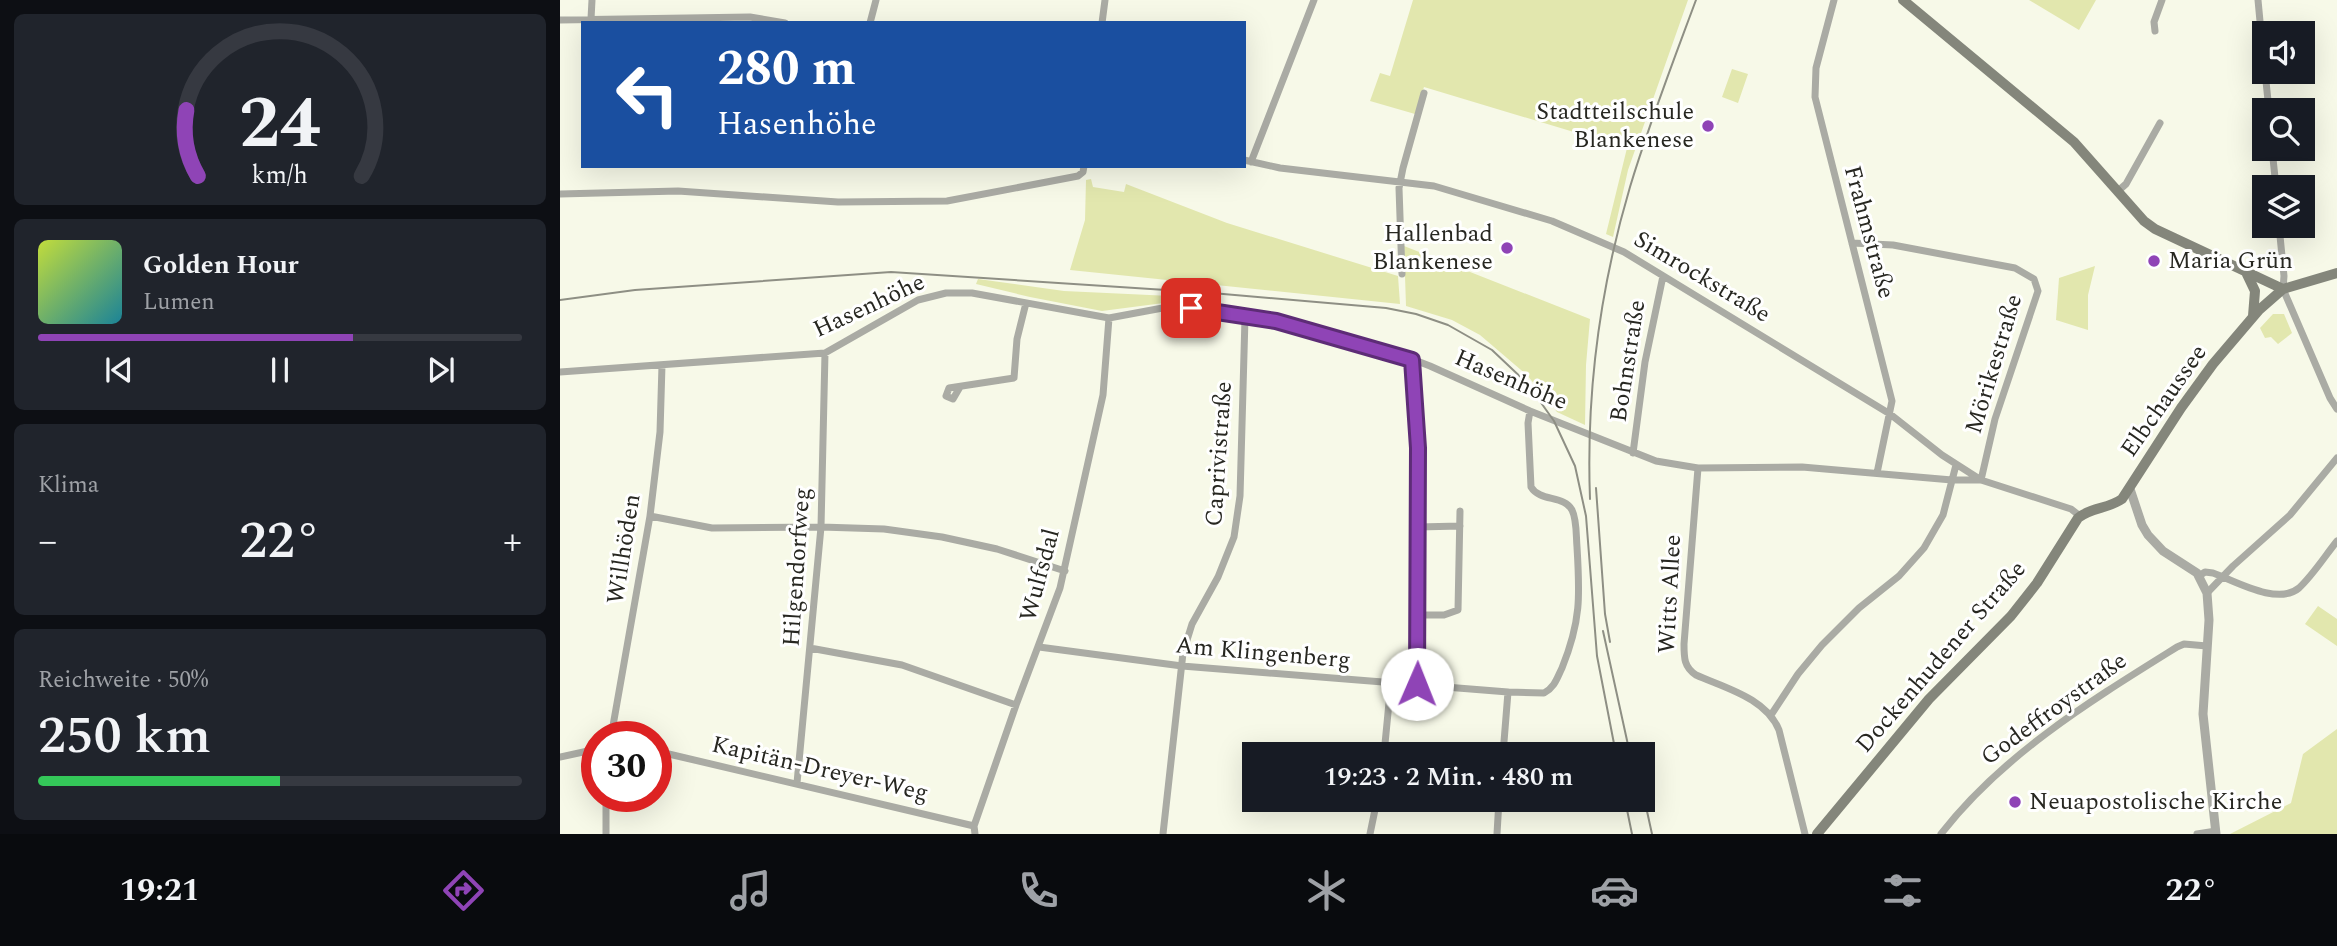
<!DOCTYPE html>
<html lang="de">
<head>
<meta charset="utf-8">
<style>
	body { margin:0; font-family:Spectral,serif; background:#20242c; color:#f1f3f6; height:100vh; display:flex; flex-direction:column; font-size:26px; white-space:nowrap }
	* { box-sizing:border-box; margin:0 }
	p { font-size:23px; color:#9ea1a6 }
	.icon { flex:none; width:38px; height:38px; fill:none; stroke:currentColor; stroke-width:2; stroke-linecap:round; stroke-linejoin:round }
	.map { position:relative; flex:1; overflow:hidden }
	.details { display:flex; flex-direction:column; gap:14px; padding:14px; background:#0d0f14; width:560px }
	.details>* { flex:none }
	.banner { position:absolute; left:21px; top:21px; width:665px; height:147px; border-radius:0px; box-shadow:0 7px 28px #0002; background:#1a4fa0; color:#fff; overflow:hidden }
	.controls { position:absolute; left:1692px; top:21px; display:grid; gap:14px }
	.controls a { display:grid; place-items:center; width:63px; height:63px; border-radius:0px; background:#171b24; box-shadow:0 7px 28px #0002; font-size:35px }
	.speed { position:absolute; left:21px; top:721px; display:flex; gap:14px; font-size:35px; font-weight:700; text-align:center }
	.speed>* { display:grid; place-content:center; width:91px; height:91px; border-radius:50%; background:#171b24; box-shadow:0 7px 28px #0002; line-height:1 }
	.speed .limit { border:10px solid #d22; background:#fff; color:#111 }
	.pin { position:absolute; display:grid; place-items:center; width:60px; height:60px; color:#fff; margin:-30px; border-radius:14px; box-shadow:0 4px 10px #0006 }
	.me { position:absolute; width:77px; margin:-38px; rotate:1deg; stroke-linejoin:round; filter:drop-shadow(0 0 5px #0008) }
	.turn { display:flex; align-items:center; gap:24px; height:147px; padding:0 21px; font-size:32px }
	.turn .icon { width:91px; height:91px; stroke-width:2.5 }
	.turn b { display:block; font-size:49px; line-height:60px }
	.big { font-size:52px; font-weight:600; line-height:1.1 }
	.details .widget { flex:1; display:flex; flex-direction:column; justify-content:center; gap:10px; min-width:0; padding:0 24px; border-radius:10px; background:#20242c }
	.details .dial { align-items:center; gap:0 }
	.dial svg { height:182px; overflow:visible; fill:none; stroke:#363941; stroke-width:7; stroke-linecap:round; text-anchor:middle }
	.dial text { fill:#f1f3f6; stroke:none }
	.song { display:flex; align-items:center; gap:21px }
	.cover { width:84px; height:84px; border-radius:10px; background:linear-gradient(135deg,hsl(70 70% 55%),hsl(190 70% 35%)) }
	.played { height:7px; border-radius:4px; background:linear-gradient(90deg,#8f44b6 65%,#363941 65%) }
	.keys { display:flex; justify-content:space-around; direction:ltr }
	.heat { display:flex; justify-content:space-between; align-items:center; font-size:38px; direction:ltr }
	.charge { height:10px; border-radius:5px; background:linear-gradient(90deg,#34c759 50%,#363941 0) }
	.trip { position:absolute; left:682px; top:742px; width:413px; height:70px; border-radius:0px; background:#171b24; box-shadow:0 7px 28px #0002; font-weight:600; line-height:70px; text-align:center }
	.menu { display:flex; height:112px; justify-content:space-around; align-items:center; background:#090b0e; color:#9ea1a6 }
	.menu .icon { width:49px; height:49px }
	.menu .on { color:#8f44b6 }
	.menu b { font-size:32px; color:#f1f3f6 }
	main { display:flex; flex:1; min-height:0 }
	.map>svg:first-child { display:block }
	.green { fill:#e2e7ae }
	.lines { fill:none; stroke-linecap:round; stroke-linejoin:round }
	.minor { stroke:#aaaba4; stroke-width:7 }
	.tertiary { stroke:#aaaba4; stroke-width:9 }
	.secondary { stroke:#84867b; stroke-width:10 }
	.tram { stroke:#8e8f84; stroke-width:2 }
	.route-casing { stroke:#5d2c76; stroke-width:18 }
	.route { stroke:#8f44b6; stroke-width:12 }
	.poi-dot { fill:#8f44b6; stroke:#fff; stroke-width:2.5 }
	.labels { text-anchor:middle; dominant-baseline:central; stroke-width:6; stroke-linejoin:round; paint-order:stroke }
	.poi-label { font-size:24px; fill:#272721; stroke:#fff; text-anchor:end }
	.street-label { font-size:24px; fill:#272721; stroke:#fff }
</style>
</head>
<body>
<main>
<section class="details">
<div class="widget dial"><svg viewBox="0 0 100 80">
<path d="M14 69A42 42 0 1 1 86 69"/>
<path d="M14 69A42 42 0 0 1 9 40" stroke="#8f44b6"/>
<text x="50" y="56" font-size="32" font-weight="700">24</text>
<text x="50" y="72" font-size="11">km/h</text>
</svg></div>
<div class="widget">
<div class="song"><i class="cover"></i><div><b>Golden Hour</b><p>Lumen</p></div></div>
<div class="played"></div>
<div class="keys"><svg class="icon" aria-label="previous" viewBox="0 0 24 24"><path d="M18 5L8 12l10 7zM5 5v14"/></svg><svg class="icon" aria-label="pause" viewBox="0 0 24 24"><path d="M8 5v14M16 5v14"/></svg><svg class="icon" aria-label="next" viewBox="0 0 24 24"><path d="M6 5l10 7-10 7zM19 5v14"/></svg></div>
</div>
<div class="widget"><p>Klima</p>
<div class="heat"><a>−</a><b class="big">22°</b><a>+</a></div>
</div>
<div class="widget"><p>Reichweite · 50%</p><b class="big">250 km</b><div class="charge"></div></div>
</section>
<div class="map">
<svg width="1777" height="834" viewBox="0 0 1777 834">
	<rect width="100%" height="100%" fill="#f7f9e8"/>
	<path class="green" d="M853 0H1128L1068 170 1053 237 1046 234 1067 148 864 87 855 114 810 101 820 73 830 76Z
		M1469 0H1536L1519 30Z
		M1172 69 1188 74 1178 103 1162 97Z
		M531 179 533 187 564 192 566 184 667 223 838 276 840 304 510 270 525 220 526 180Z
		M844 246 1030 319 1026 365 1025 425 997 412 967 375 920 335 892 320 846 306Z
		M1535 266 1528 295V330L1496 320 1499 278Z
		M418 279 504 291 632 297 630 303 619 301 542 311 470 297 416 284Z
		M1713 314H1724L1732 333 1718 344 1711 337 1705 338 1700 328Z
		M1758 606 1777 619V646L1745 624Z
		M1777 729V834H1670L1731 803 1743 754Z"/>
	<g class="lines">
		<path class="minor" d="M1274 0 1256 68 1255 97 1332 401 1317 473
			M1698 0 1704 64
			M31 19 32 0
			M0 20 190 17 225 23
			M310 23 316 0
			M542 23 545 0
			M1595 31 1594 22 1602 0
			M1705 72 1709 110
			M1712 149 1716 187
			M684 160 720 168 874 186 992 221 1064 252 1330 414 1382 455 1421 480
			M691 162 754 0
			M1558 191 1566 184 1600 123
			M0 194 118 191 278 202 387 201 518 176 523 172 524 166
			M1719 226 1724 276 1723 289 1770 398 1777 409
			M1292 243 1333 245 1455 268 1474 279 1478 291 1435 419 1421 480
			M842 274 839 188 843 168 864 93
			M852 360 858 448 857 684
			M0 372 265 353 358 300 386 293H412L549 318 608 307 631 308 716 322 839 354 870 366 970 411 1096 461 1138 468 1242 467 1392 480H1421L1511 509 1520 516
			M400 387 393 399 386 396 389 388 454 378 457 339 466 303
			M1073 453 1085 362 1103 276
			M1138 468 1124 644C1124 658 1124 667 1136 675 1165 688 1206 698 1219 730L1245 834
			M90 516 152 528 261 527 324 529 382 537 437 549 505 571
			M858 527 900 526
			M1639 576 1645 572 1653 573C1675 581 1718 606 1739 588 1753 575 1765 556 1777 541
			M1647 593 1673 566 1730 515 1777 458
			M857 615H884L898 610 900 511
			M479 647 622 666 948 692 984 693C995 687 997 678 1002 668 1021 621 1020 596 1017 547 1016 536 1017 520 1012 510 1004 495 980 502 971 487L968 423 970 411
			M250 648 342 665 456 705
			M1211 715 1238 674 1262 645 1299 608 1339 576 1364 548 1383 515 1396 465
			M51 737 90 516 100 432 102 365
			M96 751 414 826
			M824 754 831 682
			M943 754 948 692
			M0 757 37 749
			M237 783 261 527 265 353
			M46 834V796
			M415 834 414 826 456 705 500 588 543 395 549 318
			M603 834 623 653 632 624 658 577 674 537 680 496 685 318
			M810 834 817 800
			M937 834 939 800
			M1381 834C1443 754 1532 700 1617 647L1624 644 1647 646
			M1637 834 1656 831"/>
		<path class="tertiary" d="M1570 489 1582 525 1588 535 1603 551 1637 573 1647 593 1649 620 1643 714 1656 834"/>
		<path class="secondary" d="M1343 0 1514 142 1584 221 1595 229 1723 289
			M1685 270 1695 291 1693 316
			M1257 834 1369 699 1451 616 1477 583 1518 518C1531 507 1548 509 1562 499L1621 408 1653 364 1699 310 1723 289 1777 273"/>
		<path class="tram" d="M0 300 75 290 331 272 652 293 826 308 856 314 888 325 932 350 967 383 994 421 1015 466 1026 516 1037 656 1056 754
			M1036 488 1045 614 1050 642
			M1030 499C1026 393 1040 288 1070 187 1089 124 1113 62 1136 0
			M1043 631 1070 754
			M1083 793 1092 834
			M1065 800 1072 834"/>
	</g>
	<g class="lines">
		<defs>
			<path id="route" d="M631 308 716 321 852 360 858 448 857 684"/>
		</defs>
		<use href="#route" class="route-casing"/>
		<use href="#route" class="route"/>
	</g>
	<g class="poi-dot">
		<circle cx="1148" cy="126" r="7"/>
		<circle cx="947" cy="248" r="7"/>
		<circle cx="1594" cy="261" r="7"/>
		<circle cx="1455" cy="802" r="7"/>
	</g>
	<g class="labels">
		<g class="poi-label">
			<text x="1134" y="112">Stadtteilschule<tspan x="1134" dy="28">Blankenese</tspan></text>
			<text x="933" y="234">Hallenbad<tspan x="933" dy="28">Blankenese</tspan></text>
			<text x="1608" y="261" text-anchor="start">Maria Grün</text>
			<text x="1469" y="802" text-anchor="start">Neuapostolische Kirche</text>
		</g>
		<g class="street-label">
			<text transform="translate(1309 232) rotate(75)">Frahmstraße</text>
			<text transform="translate(1142 277) rotate(31)">Simrockstraße</text>
			<text transform="translate(309 306) rotate(-25)">Hasenhöhe</text>
			<text transform="translate(1068 361) rotate(-81)">Bohnstraße</text>
			<text transform="translate(1434 364) rotate(-73)">Mörikestraße</text>
			<text transform="translate(951 380) rotate(23)">Hasenhöhe</text>
			<text transform="translate(1604 401) rotate(-55)">Elbchaussee</text>
			<text transform="translate(659 454) rotate(-86)">Caprivistraße</text>
			<text transform="translate(64 549) rotate(-81)">Willhöden</text>
			<text transform="translate(237 567) rotate(-86)">Hilgendorfweg</text>
			<text transform="translate(480 575) rotate(-75)">Wulfsdal</text>
			<text transform="translate(1110 594) rotate(-87)">Witts Allee</text>
			<text transform="translate(703 653) rotate(5)">Am Klingenberg</text>
			<text transform="translate(1381 657) rotate(-49)">Dockenhudener Straße</text>
			<text transform="translate(1494 709) rotate(-36)">Godeffroystraße</text>
			<text transform="translate(260 769) rotate(13)">Kapitän-Dreyer-Weg</text>
		</g>
	</g>
</svg>
<div class="controls">
<a><svg class="icon" aria-label="sound" viewBox="0 0 24 24"><path d="M4 9h4l5-4v14l-5-4H4zM17 9q2 3 0 6"/></svg></a>
<a><svg class="icon" aria-label="search" viewBox="0 0 24 24"><circle cx="10" cy="10" r="6"/><path d="M15 15l6 6"/></svg></a>
<a><svg class="icon" aria-label="layers" viewBox="0 0 24 24"><path d="M12 4l9 5-9 5-9-5zM3 14l9 5 9-5"/></svg></a>
</div>
<div class="speed"><div class="limit">30</div></div>
<div class="pin" style="left:631px;top:308px;background:#d93025"><svg class="icon" aria-label="arrive" viewBox="0 0 24 24"><path d="M6 21V4h12l-3 4 3 4H6"/></svg></div>
<svg class="me" style="left:857px;top:684px" viewBox="-20 -20 40 40"><circle r="19" fill="#fff"/><path d="M0-13L10 11 0 6-10 11z" fill="#8f44b6"/></svg>
<div class="trip">19:23 · 2 Min. · 480 m</div>
<div class="banner">
<div class="turn"><svg class="icon" aria-label="left" viewBox="0 0 24 24"><path d="M17 20v-9H6M10 6l-5 5 5 5"/></svg><div><b>280 m</b>Hasenhöhe</div></div>
</div>
</div>
</main>
<nav class="menu">
<b>19:21</b>
<svg class="icon on" aria-label="directions" viewBox="0 0 24 24"><path d="M12 3l9 9-9 9-9-9zM9 14v-3h6M13 9l2 2-2 2"/></svg>
<svg class="icon" aria-label="music" viewBox="0 0 24 24"><path d="M9 18V5l10-2v13"/><circle cx="6" cy="18" r="3"/><circle cx="16" cy="16" r="3"/></svg>
<svg class="icon" aria-label="phone" viewBox="0 0 24 24"><path d="M5 4h4l2 5-3 2q2 4 5 5l2-3 5 2v4C11 20 4 13 5 4z"/></svg>
<svg class="icon" aria-label="climate" viewBox="0 0 24 24"><path d="M12 3v18M4 7l16 10M4 17L20 7"/></svg>
<svg class="icon" aria-label="car" viewBox="0 0 24 24"><path d="M5 17H2v-5l4-1 3-4h7l3 4 3 1v5h-3M9 17h6M6 11h13"/><circle cx="7" cy="17" r="2"/><circle cx="17" cy="17" r="2"/></svg>
<svg class="icon" aria-label="filters" viewBox="0 0 24 24"><path d="M4 7h16M4 17h16"/><circle cx="9" cy="7" r="2"/><circle cx="15" cy="17" r="2"/></svg>
<b>22°</b>
</nav>
</body>
</html>
